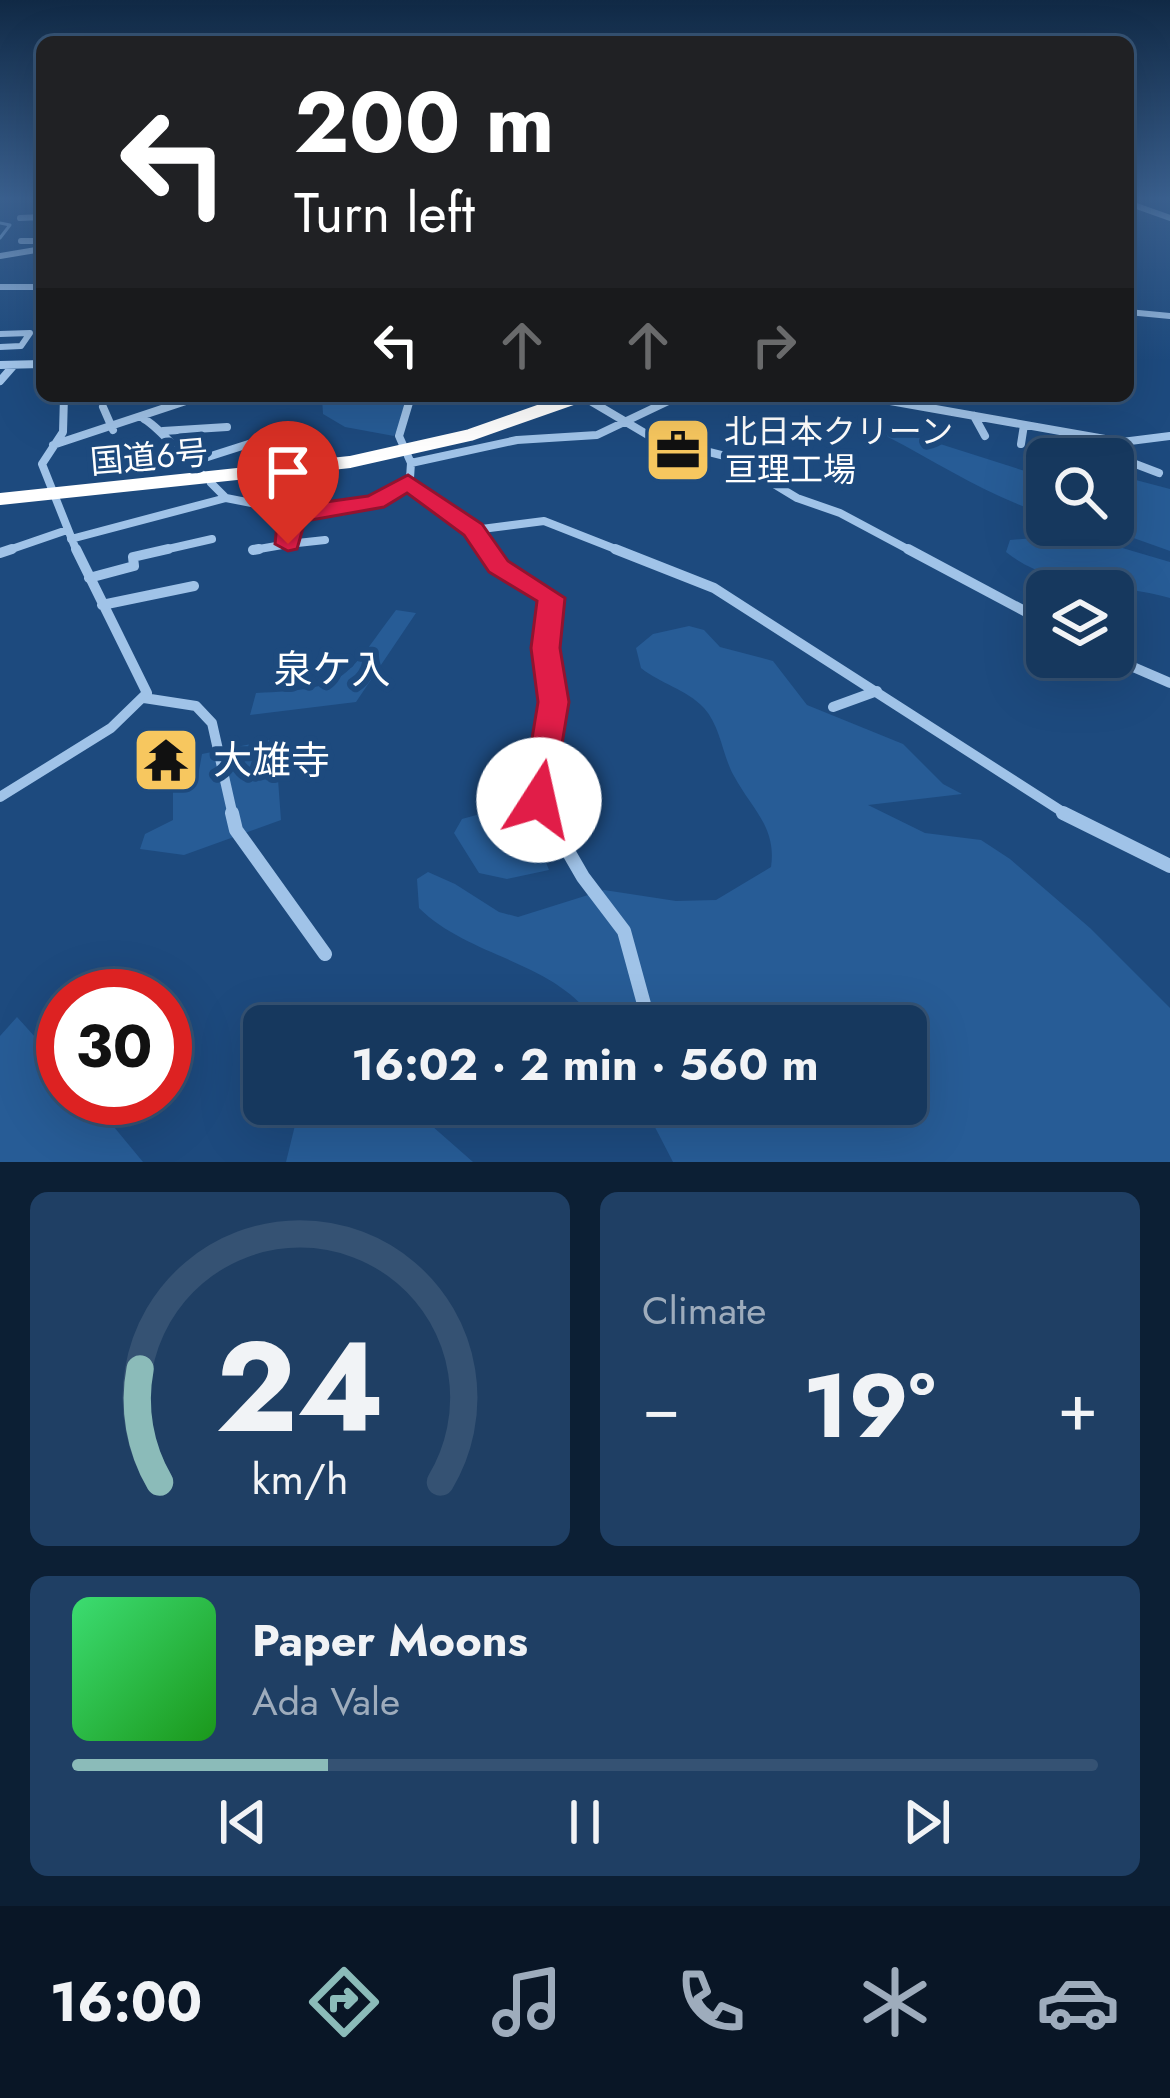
<!DOCTYPE html>
<html lang="en">
<head>
<meta charset="utf-8">
<style>
	body { margin:0; font-family:Jost,"Noto Sans JP",sans-serif; background:#1f3f64; color:#f1f3f6; height:100vh; display:flex; flex-direction:column; font-size:45px; white-space:nowrap }
	* { box-sizing:border-box; margin:0 }
	p { font-size:39px; color:#9eacbc }
	.icon { flex:none; width:66px; height:66px; fill:none; stroke:currentColor; stroke-width:2; stroke-linecap:round; stroke-linejoin:round }
	.map { position:relative; height:1162px; overflow:hidden }
	.panel { display:flex; flex-direction:column; gap:30px; padding:30px; background:#0c1f34; flex:1 }
	.panel>* { flex:none }
	.banner { position:absolute; left:36px; top:36px; width:1098px; height:366px; border-radius:18px; box-shadow:0 12px 48px #0002,0 0 0 3px #355273; background:#202124; color:#fff; overflow:hidden }
	.controls { position:absolute; left:1026px; top:438px; display:grid; gap:24px }
	.controls a { display:grid; place-items:center; width:108px; height:108px; border-radius:18px; background:#16385e; box-shadow:0 12px 48px #0002,0 0 0 3px #355273; font-size:60px }
	.speed { position:absolute; left:36px; top:969px; display:flex; gap:24px; font-size:60px; font-weight:700; text-align:center }
	.speed>* { display:grid; place-content:center; width:156px; height:156px; border-radius:50%; background:#16385e; box-shadow:0 12px 48px #0002,0 0 0 3px #355273; line-height:1 }
	.speed .limit { border:18px solid #d22; background:#fff; color:#111 }
	.pin { position:absolute; display:grid; place-items:center; width:102px; height:102px; color:#fff; margin:-123px -51px; border-radius:50% 50% 50% 0; rotate:-45deg; box-shadow:0 0 12px #0007 }
	.pin .icon { rotate:45deg }
	.me { position:absolute; width:132px; margin:-66px; rotate:10deg; stroke-linejoin:round; filter:drop-shadow(0 0 9px #0008) }
	.turn { display:flex; align-items:center; gap:42px; height:252px; padding:0 60px; font-size:54px }
	.turn .icon { width:156px; height:156px; stroke-width:2.5 }
	.turn b { display:block; font-size:84px; line-height:102px }
	.lanes { display:flex; align-items:center; height:114px; padding:0 60px; background:#0003; justify-content:center; gap:60px; direction:ltr }
	.lanes .off { opacity:.35 }
	.big { font-size:90px; font-weight:700; line-height:1.1 }
	.panel .card { flex:1; display:flex; flex-direction:column; justify-content:center; gap:18px; min-width:0; padding:0 42px; border-radius:18px; background:#1f3f64 }
	.panel .dial { align-items:center; gap:0 }
	.dial svg { height:312px; overflow:visible; fill:none; stroke:#355273; stroke-width:7; stroke-linecap:round; text-anchor:middle }
	.dial text { fill:#f1f3f6; stroke:none }
	.song { display:flex; align-items:center; gap:36px }
	.cover { width:144px; height:144px; border-radius:18px; background:linear-gradient(135deg,hsl(140 70% 55%),hsl(120 70% 35%)) }
	.played { height:12px; border-radius:6px; background:linear-gradient(90deg,#8bbbb9 25%,#355273 25%) }
	.keys { display:flex; justify-content:space-around; direction:ltr }
	.heat { display:flex; justify-content:space-between; align-items:center; font-size:66px; direction:ltr }
	.panel .tiles { flex:1; display:grid; gap:30px; grid-template-columns:1fr 1fr }
	.card:last-child { grid-column:span 2 }
	.trip { position:absolute; left:243px; top:1005px; width:684px; height:120px; border-radius:18px; background:#16385e; box-shadow:0 12px 48px #0002,0 0 0 3px #355273; font-weight:700; line-height:120px; text-align:center }
	.tab-bar { display:flex; height:192px; justify-content:space-around; align-items:center; background:#091626; color:#9eacbc }
	.tab-bar .icon { width:84px; height:84px }
	.tab-bar .selected { color:#8bbbb9 }
	.tab-bar b { font-size:54px; color:#f1f3f6 }
	.map>svg:first-child { display:block }
	.green { fill:#275c96 }
	.lines { fill:none; stroke-linecap:round; stroke-linejoin:round }
	.stream { stroke:#93beea; stroke-width:3 }
	.minor-far3 { stroke:#a0c3e8; stroke-width:6 }
	.minor-far2 { stroke:#a0c3e8; stroke-width:8 }
	.minor-far1 { stroke:#a0c3e8; stroke-width:10 }
	.minor { stroke:#a0c3e8; stroke-width:14 }
	.highway { stroke:#fff; stroke-width:12 }
	.route { fill:#e11d48; stroke:#92132f; stroke-width:3 }
	.labels { text-anchor:middle; dominant-baseline:central; stroke-width:12; stroke-linejoin:round; paint-order:stroke }
	.poi-label { font-size:33px; fill:#fff; stroke:#1d4a7e; text-anchor:start }
	.street-label { font-size:33px; fill:#fff; stroke:#1d4a7e }
	.quarter-label { font-size:39px; fill:#fff; stroke:#1d4a7e }
	.near-poi-label { font-size:39px; fill:#fff; stroke:#1d4a7e; text-anchor:start }
</style>
</head>
<body>
<div class="map">
<svg width="1170" height="1162" viewBox="0 0 1170 1162">
	<rect width="100%" height="100%" fill="#1d4a7e"/>
	<path class="green" d="M407 396 406 412 394 436 345 427 323 414 322 397Z
		M883 429H893L1028 472 1047 471V514C990 498 941 464 888 437Z
		M1113 474 1170 489V551L1097 525H1113Z
		M1061 536 1085 537 1170 562V598C1115 582 1053 590 1006 552L1010 540Z
		M396 610 416 613 356 702 250 715 256 693C347 689 343 681 396 610Z
		M689 626 704 630 720 647 773 661 807 705 903 744 943 784 962 794 868 805 925 833 981 840 1010 859 1090 928 1170 1008V1162H673L643 1104H906V1026H598C558 960 472 960 419 908L417 879 428 872 455 884 499 912 518 917 604 890 676 901 716 900 771 867C777 827 751 808 734 776 722 755 721 727 704 708 686 689 661 684 641 668L636 648 653 634Z
		M275 739 281 820 184 855 140 849 145 834 173 820V788L197 782 202 754Z
		M513 805H523L549 870 507 879 479 873 454 833 462 819Z
		M17 1017 63 1068V1098H90L143 1162H0V1036Z
		M306 1104H407L473 1162H286L299 1109Z"/>
	<g class="lines">
		<path class="stream" d="M0 223 10 225 0 238"/>
		<path class="minor-far3" d="M1128 203 1170 218
			M20 218 42 217
			M21 241H42
			M0 256 42 249
			M0 287H42
			M1128 312 1170 316
			M0 334 30 333 21 346 0 347"/>
		<path class="minor-far2" d="M0 365 42 364
			M0 381 14 365
			M64 396 63 432 42 464 77 552
			M582 396 653 438 729 457 797 498 840 513 913 552
			M862 396 1122 442 1170 436
			M103 407 113 430
			M974 416 985 436
			M144 419C162 429 183 459 203 475
			M163 431 227 427
			M1090 437 1095 459
			M1098 438 1104 452 1159 473
			M1021 444 1024 425
			M53 445 201 396
			M189 463 258 441 274 450
			M411 463 517 440 597 435 679 396
			M211 483 226 498
			M408 483 474 530 489 552
			M298 513 290 524 288 544 325 540
			M474 530 544 521 623 552
			M71 539 226 498 302 513 345 511 389 495 410 478 411 463 399 436 411 396
			M253 550 288 544
			M3 552 67 530
			M155 552 212 539"/>
		<path class="minor-far1" d="M487 549 499 567 551 598 546 648 554 702 539 800 548 816
			M615 549 714 588 1069 816
			M908 549 1047 623
			M253 550 259 549
			M0 553 12 549
			M89 578 134 566 133 557 168 549
			M102 605 194 586
			M1110 657 1170 683
			M144 698 196 706 212 723 233 816
			M833 707 877 691
			M0 797 111 728 147 693 76 549"/>
		<path class="minor" d="M232 813 236 830 325 954
			M546 813 583 877 624 931 650 1026
			M1063 813 1170 866"/>
		<path class="highway" d="M0 499 350 462 470 435 581 396"/>
	</g>
	<linearGradient id="sky" x2="0" y2="1"><stop stop-color="#102945"/><stop offset="0.55" stop-color="#3a608f"/><stop offset="1" stop-color="#3a608f" stop-opacity="0"/></linearGradient>
	<rect width="1170" height="361" fill="url(#sky)"/>
	<path class="route" d="M408 475 482 524 508 561 565 598 560 648 569 702 551 810 539 813 527 810 522 800 538 702 531 648 537 601 489 572 464 535 407 493 384 507 305 521 297 549 288 551 275 544 277 524 290 507 368 496Z"/>
	<defs>
		<symbol id="office-square" viewBox="-11 -11 22 22"><rect x="-9" y="-9" width="18" height="18" rx="4" fill="#f7c75f" stroke="#1d4a7e"/><path d="M-6-3h4V-5.5h4V-3h4V5H-6ZM-1-4.5V-3h2v-1.5ZM-6 0V1H6V0Z" fill="#111"/></symbol>
		<symbol id="temple-square" viewBox="-11 -11 22 22"><rect x="-9" y="-9" width="18" height="18" rx="4" fill="#f7c75f" stroke="#1d4a7e"/><path d="M0-6L5-2H3V0L6.5 2.5H4V6H1.5V3h-3V6H-4V2.5H-6.5L-3 0V-2H-5Z" fill="#111"/></symbol>
	</defs>
	<g fill-rule="evenodd">
		<use href="#office-square" x="640" y="412" width="76" height="76"/>
		<use href="#temple-square" x="128" y="722" width="76" height="76"/>
	</g>
	<g class="labels">
		<g class="poi-label">
			<text x="724" y="431">北日本クリーン<tspan x="724" dy="38">亘理工場</tspan></text>
		</g>
		<g class="street-label">
			<text transform="translate(149 457) rotate(-5)">国道6号</text>
		</g>
		<g class="quarter-label">
			<text x="332" y="669">泉ケ入</text>
		</g>
		<g class="near-poi-label">
			<text x="213" y="760">大雄寺</text>
		</g>
	</g>
</svg>
<div class="controls">
<a><svg class="icon" aria-label="search" viewBox="0 0 24 24"><circle cx="10" cy="10" r="6"/><path d="M15 15l6 6"/></svg></a>
<a><svg class="icon" aria-label="layers" viewBox="0 0 24 24"><path d="M12 4l9 5-9 5-9-5zM3 14l9 5 9-5"/></svg></a>
</div>
<div class="speed"><div class="limit">30</div></div>
<div class="pin" style="left:288px;top:544px;background:#d93025"><svg class="icon" aria-label="arrive" viewBox="0 0 24 24"><path d="M6 21V4h12l-3 4 3 4H6"/></svg></div>
<svg class="me" style="left:539px;top:800px" viewBox="-20 -20 40 40"><circle r="19" fill="#fff"/><path d="M0-13L10 11 0 6-10 11z" fill="#e11d48"/></svg>
<div class="trip">16:02 · 2 min · 560 m</div>
<div class="banner">
<div class="turn"><svg class="icon" aria-label="left" viewBox="0 0 24 24"><path d="M17 20v-9H6M10 6l-5 5 5 5"/></svg><div><b>200 m</b>Turn left</div></div>
<div class="lanes"><svg class="icon" aria-label="left" viewBox="0 0 24 24"><path d="M17 20v-9H6M10 6l-5 5 5 5"/></svg><svg class="icon off" aria-label="ahead" viewBox="0 0 24 24"><path d="M12 20V5M6 11l6-6 6 6"/></svg><svg class="icon off" aria-label="ahead" viewBox="0 0 24 24"><path d="M12 20V5M6 11l6-6 6 6"/></svg><svg class="icon off" aria-label="right" viewBox="0 0 24 24"><path d="M7 20v-9h11M14 6l5 5-5 5"/></svg></div>
</div>
</div>
<section class="panel">
<div class="tiles">
<div class="card dial"><svg viewBox="0 0 100 80">
<path d="M14 69A42 42 0 1 1 86 69"/>
<path d="M14 69A42 42 0 0 1 9 40" stroke="#8bbbb9"/>
<text x="50" y="56" font-size="32" font-weight="700">24</text>
<text x="50" y="72" font-size="11">km/h</text>
</svg></div>
<div class="card"><p>Climate</p>
<div class="heat"><a>−</a><b class="big">19°</b><a>+</a></div>
</div>
<div class="card">
<div class="song"><i class="cover"></i><div><b>Paper Moons</b><p>Ada Vale</p></div></div>
<div class="played"></div>
<div class="keys"><svg class="icon" aria-label="previous" viewBox="0 0 24 24"><path d="M18 5L8 12l10 7zM5 5v14"/></svg><svg class="icon" aria-label="pause" viewBox="0 0 24 24"><path d="M8 5v14M16 5v14"/></svg><svg class="icon" aria-label="next" viewBox="0 0 24 24"><path d="M6 5l10 7-10 7zM19 5v14"/></svg></div>
</div>
</div>
</section>
<nav class="tab-bar">
<b>16:00</b>
<svg class="icon selected" aria-label="directions" viewBox="0 0 24 24"><path d="M12 3l9 9-9 9-9-9zM9 14v-3h6M13 9l2 2-2 2"/></svg>
<svg class="icon" aria-label="music" viewBox="0 0 24 24"><path d="M9 18V5l10-2v13"/><circle cx="6" cy="18" r="3"/><circle cx="16" cy="16" r="3"/></svg>
<svg class="icon" aria-label="phone" viewBox="0 0 24 24"><path d="M5 4h4l2 5-3 2q2 4 5 5l2-3 5 2v4C11 20 4 13 5 4z"/></svg>
<svg class="icon" aria-label="climate" viewBox="0 0 24 24"><path d="M12 3v18M4 7l16 10M4 17L20 7"/></svg>
<svg class="icon" aria-label="car" viewBox="0 0 24 24"><path d="M5 17H2v-5l4-1 3-4h7l3 4 3 1v5h-3M9 17h6M6 11h13"/><circle cx="7" cy="17" r="2"/><circle cx="17" cy="17" r="2"/></svg>
</nav>
</body>
</html>
